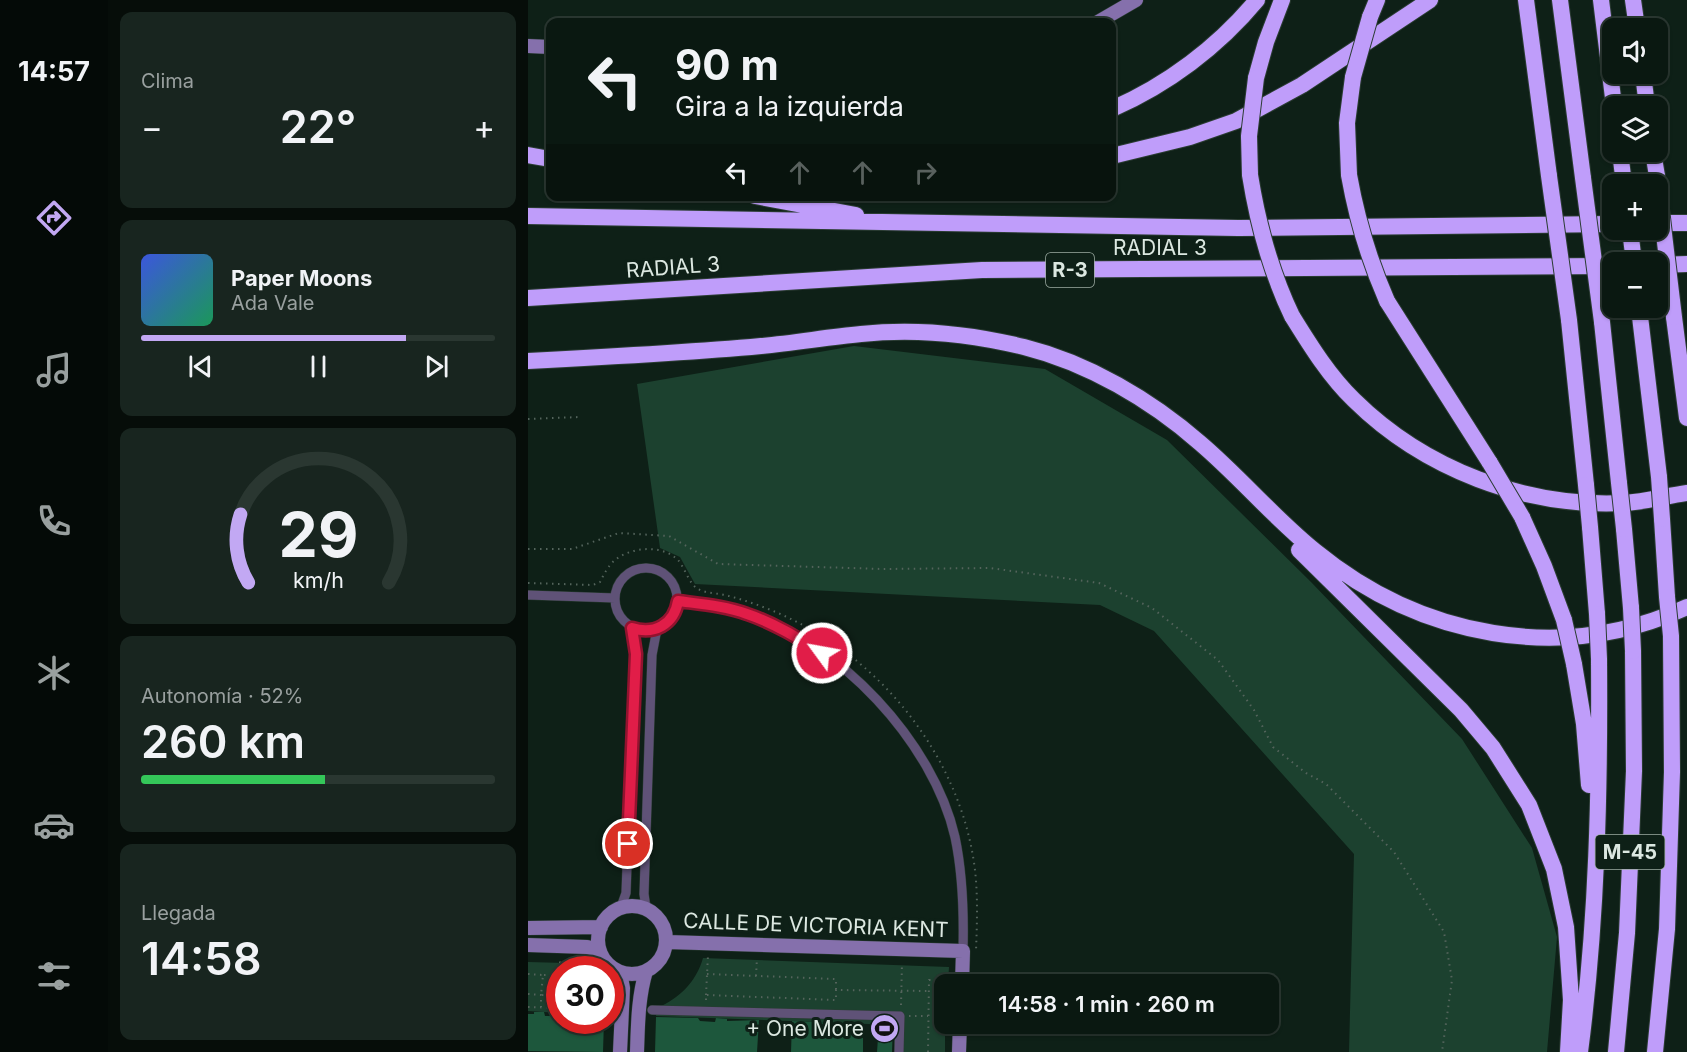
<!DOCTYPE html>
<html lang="es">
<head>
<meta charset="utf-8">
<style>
	body { margin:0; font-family:Inter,sans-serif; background:#18251f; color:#f1f3f6; height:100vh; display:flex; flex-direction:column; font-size:22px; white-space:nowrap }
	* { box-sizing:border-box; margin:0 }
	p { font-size:20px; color:#99a09f }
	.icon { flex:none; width:33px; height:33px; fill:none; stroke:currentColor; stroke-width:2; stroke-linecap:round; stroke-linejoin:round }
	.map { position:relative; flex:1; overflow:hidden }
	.sheet { display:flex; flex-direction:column; gap:12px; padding:12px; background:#060d09; width:420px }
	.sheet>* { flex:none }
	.hud { position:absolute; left:18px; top:18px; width:570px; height:183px; border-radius:12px; box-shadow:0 2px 4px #0004,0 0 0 2px #2a3731; background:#0a1811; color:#f1f3f6; overflow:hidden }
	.buttons { position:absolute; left:1074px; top:18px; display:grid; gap:12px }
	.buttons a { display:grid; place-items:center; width:66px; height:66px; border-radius:12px; background:#0a1811; box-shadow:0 2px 4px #0004,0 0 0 2px #2a3731; font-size:30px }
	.speed { position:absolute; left:18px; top:956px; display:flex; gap:12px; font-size:30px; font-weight:700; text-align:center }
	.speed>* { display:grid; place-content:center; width:78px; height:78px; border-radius:50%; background:#0a1811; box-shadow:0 2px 4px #0004,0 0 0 2px #2a3731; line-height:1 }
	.speed .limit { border:9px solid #d22; background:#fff; color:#111 }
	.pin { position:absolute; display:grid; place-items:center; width:51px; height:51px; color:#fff; margin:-26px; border:3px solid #fff; border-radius:50%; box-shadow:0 2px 6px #0007 }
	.me { position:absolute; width:66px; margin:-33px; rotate:302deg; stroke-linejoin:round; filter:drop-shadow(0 0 4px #0008) }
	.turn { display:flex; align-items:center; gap:21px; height:126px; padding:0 30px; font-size:27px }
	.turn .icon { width:78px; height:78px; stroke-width:2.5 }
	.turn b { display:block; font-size:42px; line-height:51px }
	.lanes { display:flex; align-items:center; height:57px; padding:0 30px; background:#0003; justify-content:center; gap:30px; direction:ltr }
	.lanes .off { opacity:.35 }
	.big { font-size:45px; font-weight:600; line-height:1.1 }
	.sheet .tile { flex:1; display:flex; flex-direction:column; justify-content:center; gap:9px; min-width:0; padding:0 21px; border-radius:12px; background:#18251f }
	.sheet .dial { align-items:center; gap:0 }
	.dial svg { height:156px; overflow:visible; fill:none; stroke:#2a3731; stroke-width:7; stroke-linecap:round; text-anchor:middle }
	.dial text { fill:#f1f3f6; stroke:none }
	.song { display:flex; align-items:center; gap:18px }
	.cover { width:72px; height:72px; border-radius:9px; background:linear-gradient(135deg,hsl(230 70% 55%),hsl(150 70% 35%)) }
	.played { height:6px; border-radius:3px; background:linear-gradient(90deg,#c2a8f3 75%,#2a3731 75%) }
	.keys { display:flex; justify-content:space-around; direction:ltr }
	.heat { display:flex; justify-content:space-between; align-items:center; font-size:33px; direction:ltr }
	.charge { height:9px; border-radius:4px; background:linear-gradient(90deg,#34c759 52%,#2a3731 0) }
	.trip { position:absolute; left:406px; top:974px; width:345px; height:60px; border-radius:12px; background:#0a1811; box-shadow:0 2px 4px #0004,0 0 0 2px #2a3731; font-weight:600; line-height:60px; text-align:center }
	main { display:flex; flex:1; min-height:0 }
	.tab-bar { display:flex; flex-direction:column; width:108px; justify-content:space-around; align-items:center; background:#040a07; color:#99a09f }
	.tab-bar .icon { width:42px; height:42px }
	.tab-bar .on { color:#c2a8f3 }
	.tab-bar b { font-size:27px; color:#f1f3f6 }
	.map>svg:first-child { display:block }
	.green { fill:#1c412f }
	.building { fill:#1d573c }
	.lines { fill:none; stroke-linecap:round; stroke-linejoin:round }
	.street-casing { stroke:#2b3c33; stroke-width:10 }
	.secondary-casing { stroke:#2b3c33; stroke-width:15 }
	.highway-casing { stroke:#2b3c33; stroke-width:18 }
	.path { stroke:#54645c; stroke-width:2; stroke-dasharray:1.5 4.5; stroke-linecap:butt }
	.street { stroke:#5f5277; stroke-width:9 }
	.secondary { stroke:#8570ac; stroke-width:14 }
	.highway { stroke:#bf9dfa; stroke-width:16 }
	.highway-bridge-casing { stroke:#2b3c33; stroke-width:18; stroke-linecap:butt }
	.highway-bridge { stroke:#bf9dfa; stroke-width:16 }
	.route-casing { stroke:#92132f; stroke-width:15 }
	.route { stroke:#e11d48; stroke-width:10 }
	.labels { text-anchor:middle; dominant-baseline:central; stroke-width:6; stroke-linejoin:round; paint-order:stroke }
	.shield { fill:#0e2017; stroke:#9eaca4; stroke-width:1.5 }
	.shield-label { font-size:20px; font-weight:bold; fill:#dce8e1 }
	.street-label { font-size:21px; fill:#dce8e1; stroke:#0e2017 }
	.poi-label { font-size:21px; fill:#dce8e1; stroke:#0e2017; text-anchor:end }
</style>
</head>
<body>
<main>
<nav class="tab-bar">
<b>14:57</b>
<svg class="icon on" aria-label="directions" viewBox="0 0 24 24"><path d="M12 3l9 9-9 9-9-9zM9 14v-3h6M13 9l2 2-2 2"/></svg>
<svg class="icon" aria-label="music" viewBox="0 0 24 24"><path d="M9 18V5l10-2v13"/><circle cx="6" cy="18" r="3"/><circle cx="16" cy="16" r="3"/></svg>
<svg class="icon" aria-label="phone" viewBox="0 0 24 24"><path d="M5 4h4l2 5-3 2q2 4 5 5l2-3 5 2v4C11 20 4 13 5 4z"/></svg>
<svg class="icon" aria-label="climate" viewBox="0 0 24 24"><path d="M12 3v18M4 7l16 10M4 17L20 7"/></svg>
<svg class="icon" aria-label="car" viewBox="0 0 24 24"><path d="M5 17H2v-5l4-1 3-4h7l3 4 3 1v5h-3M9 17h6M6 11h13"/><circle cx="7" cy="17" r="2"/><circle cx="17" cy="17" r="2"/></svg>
<svg class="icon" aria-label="filters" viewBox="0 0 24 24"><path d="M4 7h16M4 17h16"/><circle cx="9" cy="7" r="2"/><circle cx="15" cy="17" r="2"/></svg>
</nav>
<section class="sheet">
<div class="tile"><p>Clima</p>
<div class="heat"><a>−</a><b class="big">22°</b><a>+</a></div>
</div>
<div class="tile">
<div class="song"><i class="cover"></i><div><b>Paper Moons</b><p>Ada Vale</p></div></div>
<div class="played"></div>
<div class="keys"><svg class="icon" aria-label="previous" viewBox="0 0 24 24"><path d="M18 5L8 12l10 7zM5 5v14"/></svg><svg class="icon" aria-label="pause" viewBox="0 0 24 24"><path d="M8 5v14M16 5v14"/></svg><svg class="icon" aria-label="next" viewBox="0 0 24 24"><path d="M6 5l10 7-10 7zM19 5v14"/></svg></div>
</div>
<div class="tile dial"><svg viewBox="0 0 100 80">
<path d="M14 69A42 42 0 1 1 86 69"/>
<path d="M14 69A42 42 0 0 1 10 34" stroke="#c2a8f3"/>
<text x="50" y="56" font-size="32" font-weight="700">29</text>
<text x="50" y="72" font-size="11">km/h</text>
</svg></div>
<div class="tile"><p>Autonomía · 52%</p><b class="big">260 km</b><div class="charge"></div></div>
<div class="tile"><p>Llegada</p><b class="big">14:58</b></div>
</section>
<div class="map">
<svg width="1159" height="1052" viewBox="0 0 1159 1052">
	<rect width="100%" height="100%" fill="#0e2017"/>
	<path class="green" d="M326 346 517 369 639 440 783 582 934 739 1004 848 1029 937 1019 1052H821L826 854 626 631 572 605 167 584 152 557 132 548 109 384Z
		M175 958 421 967 420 984H417V1052H366V1025L128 1016 129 1008C152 998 168 982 175 958Z
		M0 962 37 963 39 969H32L31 1013 0 1011Z"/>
	<path class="building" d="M6 1012H16L17 1016H32V1020H76L75 1052 0 1051V1014H6Z
		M128 1017 170 1018 172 1021 187 1022 188 1018 199 1019V1021L231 1020 229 1052H127Z
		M264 1021 306 1023 308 1026 323 1027 324 1023 335 1024V1052H263Z
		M351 1024 365 1025 364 1052H349Z"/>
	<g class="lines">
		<defs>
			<path id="street" d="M87 599a31 31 0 1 1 62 0a31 31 0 1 1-62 0Z
				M0 595 87 598
				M150 601C172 604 195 607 217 613 311 641 405 742 427 837 435 875 436 912 435 951
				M93 907 98 893 107 654 104 628
				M118 908 116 894 124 655 129 629
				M124 1010 372 1016 371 1052"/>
			<path id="secondary" d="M570 22 608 0
				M0 46 22 47
				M70 940a34 34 0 1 1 68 0a34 34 0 1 1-68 0Z
				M0 928 73 927
				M139 942 435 951 434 984
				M0 945 59 947 72 951
				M92 972 95 988 92 1052
				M109 1052C110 1024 110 998 118 971
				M431 1052 432 1023"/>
			<path id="highway" d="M998 0 1021 176
				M1032 0 1055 178
				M1073 0 1086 106
				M1105 0 1109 28
				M842 17 849 0
				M1115 74 1119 106
				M728 78 738 42 754 0
				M584 109C639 85 690 47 729 0
				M721 136 722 175
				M1092 152 1096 184
				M1125 152 1129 176
				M0 155 22 159
				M584 156 662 137 708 121 774 85 902 0
				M821 175 819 123 825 77
				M227 196 328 215
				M0 216 710 228 1084 224
				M1130 223H1159
				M1102 230 1106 262
				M1130 265 1159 264
				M0 298 454 270 1084 266
				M859 301 962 463
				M1111 308 1131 477
				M764 316C782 345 801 376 826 400 896 469 997 508 1096 503 1117 502 1138 496 1159 493
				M1146 317 1159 418
				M1041 320 1058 485
				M1074 322 1091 483
				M0 361C78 357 156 353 233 346 267 343 300 337 333 334 388 328 443 334 496 347 560 363 623 400 672 443 712 477 746 518 787 551 892 637 1033 665 1159 607
				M994 517 1016 566 1036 620
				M1134 519 1139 597
				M1062 527 1069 614
				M1096 529 1103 608
				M771 550 933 710 965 748 1001 805 1026 869 1038 927 1043 1000 1040 1052
				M1046 664 1056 724 1061 785
				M1052 1052C1069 922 1072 790 1071 659
				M1088 1052 1099 933 1106 771 1105 651
				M1127 1052 1139 929 1144 772 1143 636"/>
		</defs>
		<use href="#street" class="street-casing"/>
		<use href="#secondary" class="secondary-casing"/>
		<use href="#highway" class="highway-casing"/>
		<path class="path" d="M0 419 52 417
			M0 549H44L91 533 141 536 190 564 355 569 462 568 571 583 624 608 690 660 726 710 745 747 778 773 798 784 866 852 916 932 924 980 914 1052
			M0 583 65 585 72 582C76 574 80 566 87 560 103 547 134 544 150 560 157 568 161 584 170 589 179 594 192 593 201 596 223 602 245 610 265 620 360 666 434 763 447 870 450 897 449 924 448 951
			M32 969V960
			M0 974 15 975 13 995 32 996
			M179 974 308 979V990
			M16 975H31L32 973
			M228 976 229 958
			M0 994 13 995V1007
			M178 995 180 955
			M178 1000V995L308 1000V990L401 991
			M373 1005 374 963
			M0 1007 32 1008
			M381 1016H400
			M400 1052 401 980 422 981"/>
		<use href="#street" class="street"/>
		<use href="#secondary" class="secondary"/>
		<use href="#highway" class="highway"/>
		<defs>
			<path id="highway-bridge" d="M825 77 842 17
				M721 136 728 78
				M722 175C730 225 742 270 764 316
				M821 175C829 220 841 260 859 301
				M1021 176 1041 320
				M1129 176 1146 317
				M1055 178 1074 322
				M962 463 994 517
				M1131 477 1134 519
				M1091 483 1096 529
				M1058 485 1062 527
				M1139 597 1143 636
				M1103 608 1105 651
				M1069 614 1071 659
				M1036 620 1046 664"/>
		</defs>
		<use href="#highway-bridge" class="highway-bridge-casing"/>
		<use href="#highway-bridge" class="highway-bridge"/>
	</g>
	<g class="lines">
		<defs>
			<path id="route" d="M100 844 108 654 104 628C126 635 146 625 150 601 173 604 198 606 219 614 246 623 270 638 294 653"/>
		</defs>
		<use href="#route" class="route-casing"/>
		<use href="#route" class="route"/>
	</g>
	<defs>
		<symbol id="stadium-disc" viewBox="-11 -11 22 22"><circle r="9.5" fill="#c2a8f3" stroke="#0e2017"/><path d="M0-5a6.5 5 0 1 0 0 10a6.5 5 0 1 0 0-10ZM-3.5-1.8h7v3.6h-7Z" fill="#111"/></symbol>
	</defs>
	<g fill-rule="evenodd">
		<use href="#stadium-disc" x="340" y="1012" width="33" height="33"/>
	</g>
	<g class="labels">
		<g class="shield">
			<rect x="518" y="253" width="48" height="34" rx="4.5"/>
			<rect x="1067.5" y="835" width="69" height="34" rx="4.5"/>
		</g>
		<g class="shield-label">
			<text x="542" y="270">R-3</text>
			<text x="1102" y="852">M-45</text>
		</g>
		<g class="street-label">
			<text x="632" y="247">RADIAL 3</text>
			<text transform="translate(145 267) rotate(-4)">RADIAL 3</text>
			<text transform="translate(288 925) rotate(2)">CALLE DE VICTORIA KENT</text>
		</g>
		<g class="poi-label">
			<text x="336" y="1028">+ One More</text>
		</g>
	</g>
</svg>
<div class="buttons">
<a><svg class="icon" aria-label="sound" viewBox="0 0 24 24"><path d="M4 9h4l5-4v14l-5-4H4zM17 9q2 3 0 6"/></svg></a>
<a><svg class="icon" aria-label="layers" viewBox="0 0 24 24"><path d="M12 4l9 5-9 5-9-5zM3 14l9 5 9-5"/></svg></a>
<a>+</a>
<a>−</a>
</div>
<div class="speed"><div class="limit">30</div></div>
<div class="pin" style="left:100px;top:844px;background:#d93025"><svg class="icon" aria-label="arrive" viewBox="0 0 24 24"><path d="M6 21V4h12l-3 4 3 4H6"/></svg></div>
<svg class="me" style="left:294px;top:653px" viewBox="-20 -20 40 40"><circle r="17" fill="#e11d48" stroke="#fff" stroke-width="3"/><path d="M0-11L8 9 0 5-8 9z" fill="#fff"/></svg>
<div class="trip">14:58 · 1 min · 260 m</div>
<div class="hud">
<div class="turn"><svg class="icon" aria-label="left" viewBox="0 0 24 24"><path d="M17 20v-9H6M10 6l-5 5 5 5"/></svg><div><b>90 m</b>Gira a la izquierda</div></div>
<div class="lanes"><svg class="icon" aria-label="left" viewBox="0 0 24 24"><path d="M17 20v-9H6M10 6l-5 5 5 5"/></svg><svg class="icon off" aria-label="ahead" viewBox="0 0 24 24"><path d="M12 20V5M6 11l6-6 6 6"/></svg><svg class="icon off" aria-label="ahead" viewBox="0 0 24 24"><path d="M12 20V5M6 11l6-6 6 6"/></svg><svg class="icon off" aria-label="right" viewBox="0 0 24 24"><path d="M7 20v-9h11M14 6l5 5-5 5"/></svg></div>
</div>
</div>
</main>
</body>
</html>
